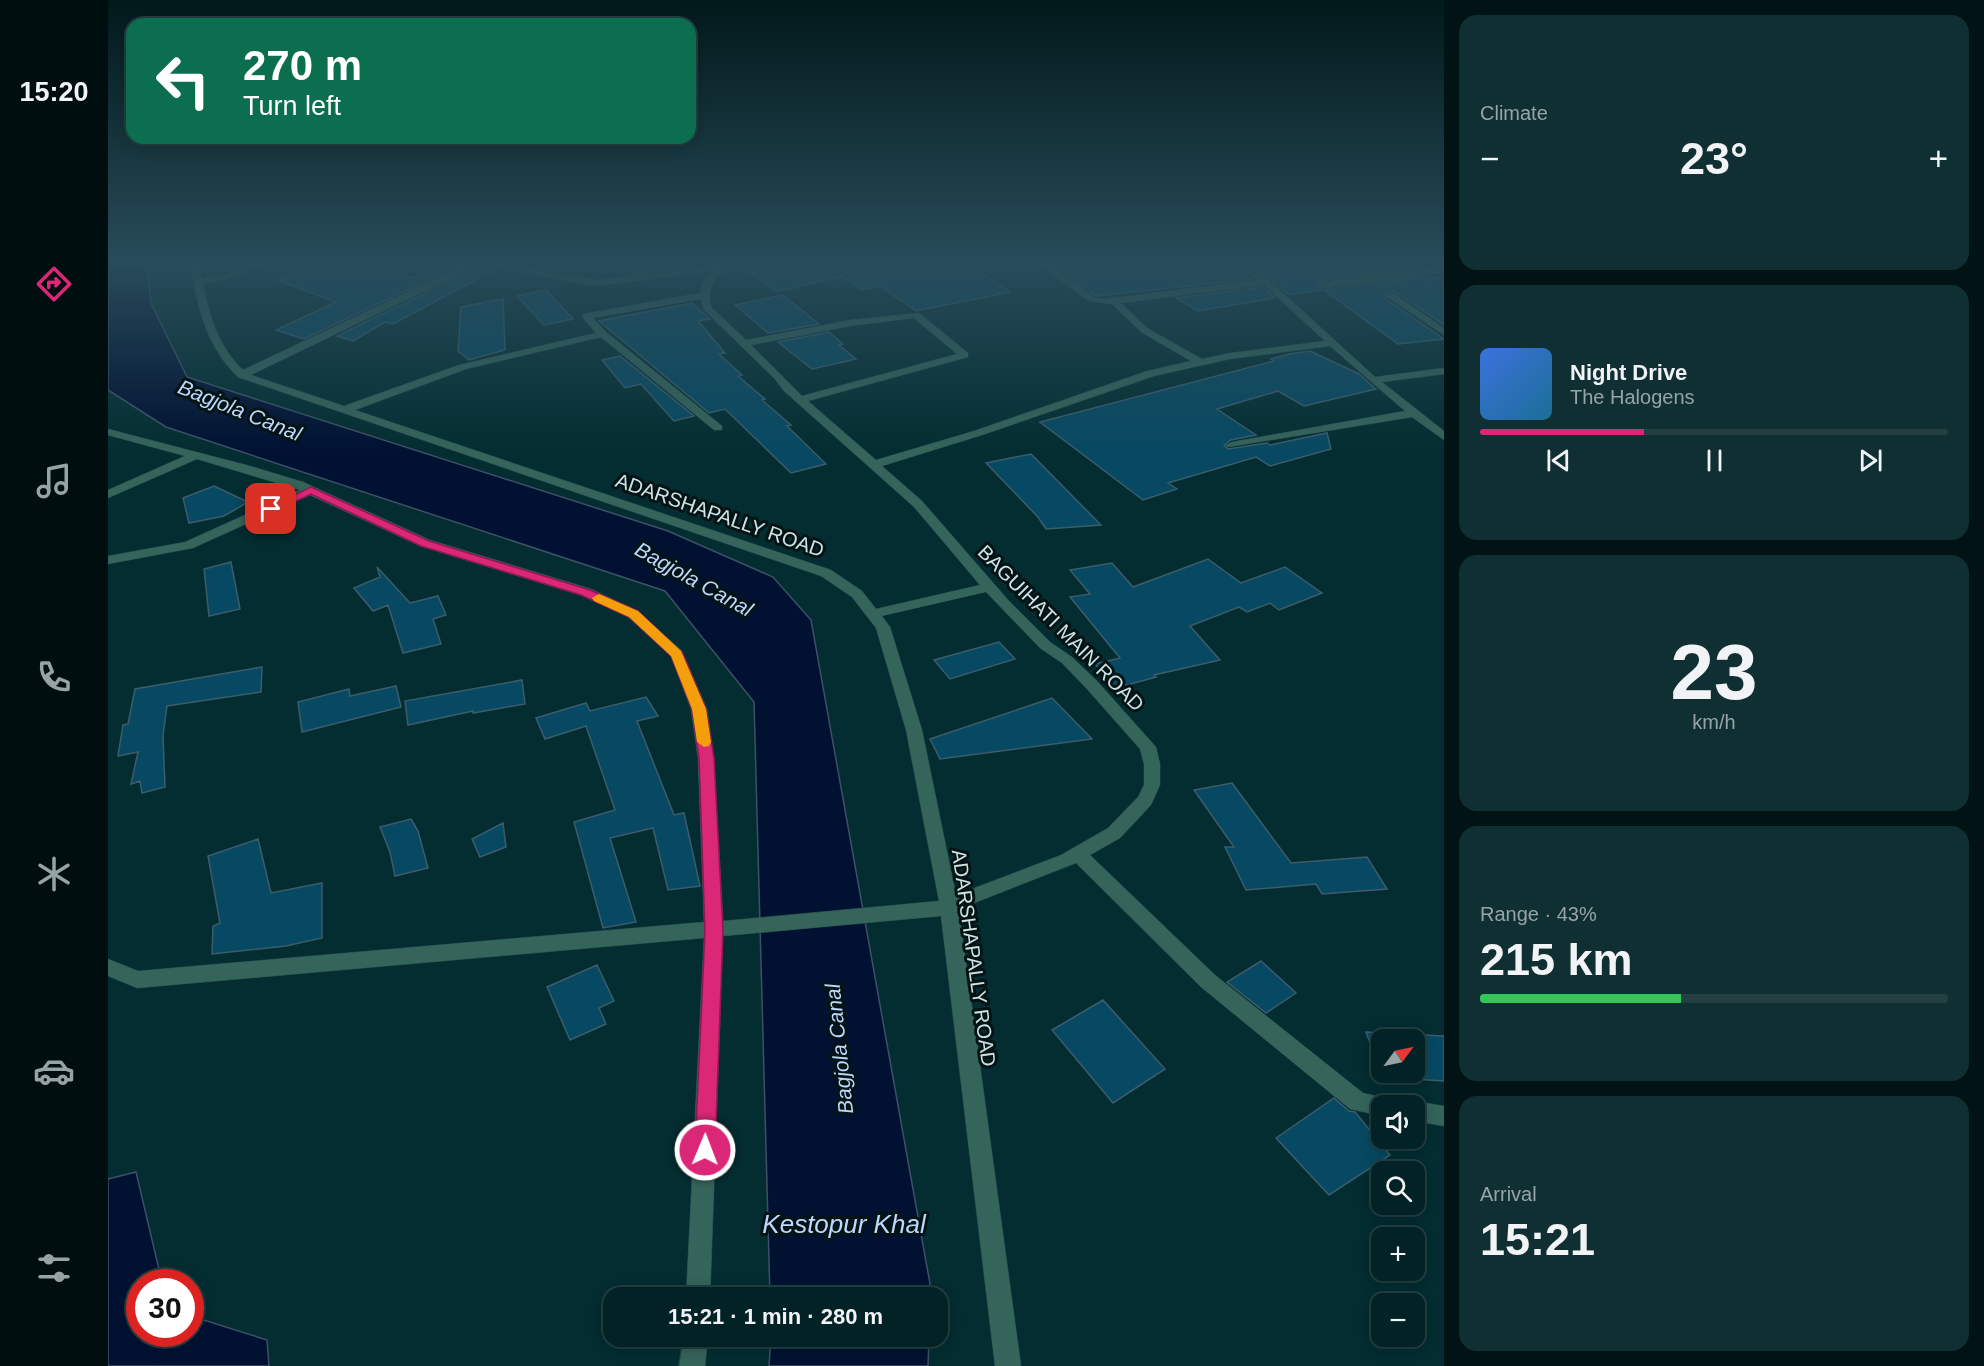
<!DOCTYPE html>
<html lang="en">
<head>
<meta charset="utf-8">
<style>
	body { margin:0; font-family:Helvetica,sans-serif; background:#102f32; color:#f1f3f6; height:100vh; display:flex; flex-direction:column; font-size:22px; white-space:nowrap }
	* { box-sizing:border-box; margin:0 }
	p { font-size:20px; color:#96a4a7 }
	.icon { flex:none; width:33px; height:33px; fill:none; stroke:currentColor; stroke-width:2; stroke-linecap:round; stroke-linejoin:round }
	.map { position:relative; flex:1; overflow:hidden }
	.side { display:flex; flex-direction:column; gap:15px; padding:15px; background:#011314; width:540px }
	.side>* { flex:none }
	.top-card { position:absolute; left:18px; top:18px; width:570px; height:126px; border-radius:18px; box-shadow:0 3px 15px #0003,0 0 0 2px #233f42; background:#0b6e4f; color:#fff; overflow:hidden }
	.needle { width:39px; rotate:57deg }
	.fabs { position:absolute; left:1263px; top:1029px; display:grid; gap:12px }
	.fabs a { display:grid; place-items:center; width:54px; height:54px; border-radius:12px; background:#022225; box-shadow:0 3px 15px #0003,0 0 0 2px #233f42; font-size:30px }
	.speed { position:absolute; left:18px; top:1269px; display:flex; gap:12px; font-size:30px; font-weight:700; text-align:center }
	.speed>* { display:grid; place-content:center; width:78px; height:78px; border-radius:50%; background:#022225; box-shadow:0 3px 15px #0003,0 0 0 2px #233f42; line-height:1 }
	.speed .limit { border:9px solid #d22; background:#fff; color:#111 }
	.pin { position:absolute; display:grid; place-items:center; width:51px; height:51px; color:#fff; margin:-26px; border-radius:12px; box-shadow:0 3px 9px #0006 }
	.me { position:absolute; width:66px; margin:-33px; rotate:1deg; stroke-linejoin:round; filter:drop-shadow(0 0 4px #0008) }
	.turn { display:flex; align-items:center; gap:21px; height:126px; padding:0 18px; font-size:27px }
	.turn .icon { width:78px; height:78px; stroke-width:2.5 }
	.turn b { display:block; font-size:42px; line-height:51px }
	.big { font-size:45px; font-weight:700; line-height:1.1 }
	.side .card { flex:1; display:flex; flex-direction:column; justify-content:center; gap:9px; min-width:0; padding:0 21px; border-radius:18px; background:#102f32 }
	.side .dial { align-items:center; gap:0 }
	.dial b { font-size:78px; line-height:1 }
	.song { display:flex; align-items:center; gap:18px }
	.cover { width:72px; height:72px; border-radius:9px; background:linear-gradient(135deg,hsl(220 70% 55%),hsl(200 70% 35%)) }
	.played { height:6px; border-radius:3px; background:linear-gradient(90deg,#db2777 35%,#233f42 35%) }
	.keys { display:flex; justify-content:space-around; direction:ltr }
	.heat { display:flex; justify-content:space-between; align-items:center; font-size:33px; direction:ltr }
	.charge { height:9px; border-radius:4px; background:linear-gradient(90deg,#34c759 43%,#233f42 0) }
	.trip { position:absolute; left:495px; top:1287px; width:345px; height:60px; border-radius:18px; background:#022225; box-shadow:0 3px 15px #0003,0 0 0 2px #233f42; font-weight:700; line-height:60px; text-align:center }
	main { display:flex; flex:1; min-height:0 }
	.menu { display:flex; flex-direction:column; width:108px; justify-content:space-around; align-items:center; background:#010e0f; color:#96a4a7 }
	.menu .icon { width:42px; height:42px }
	.menu .active { color:#db2777 }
	.menu b { font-size:27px; color:#f1f3f6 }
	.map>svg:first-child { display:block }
	.water { fill:#001132; stroke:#3e5068; stroke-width:1.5 }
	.building { fill:#074962; stroke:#3d5c6b; stroke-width:1.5; fill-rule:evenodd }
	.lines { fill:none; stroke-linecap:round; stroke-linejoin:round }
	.minor-casing { stroke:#234a4e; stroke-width:1 }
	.minor { fill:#35645a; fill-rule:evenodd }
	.route { fill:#db2777; stroke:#8e194d; stroke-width:1.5 }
	.slow { fill:#f59e0b }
	.labels { text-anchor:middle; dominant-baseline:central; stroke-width:6; stroke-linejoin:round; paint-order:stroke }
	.street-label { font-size:20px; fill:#cee3e5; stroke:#041314 }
	.water-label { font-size:21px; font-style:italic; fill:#bcd8fe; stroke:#041314 }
	.near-water-label { font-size:26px; font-style:italic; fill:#bcd8fe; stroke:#041314 }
</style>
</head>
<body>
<main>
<nav class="menu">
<b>15:20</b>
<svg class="icon active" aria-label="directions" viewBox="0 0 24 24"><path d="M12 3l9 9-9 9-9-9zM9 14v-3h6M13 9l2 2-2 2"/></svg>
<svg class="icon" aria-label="music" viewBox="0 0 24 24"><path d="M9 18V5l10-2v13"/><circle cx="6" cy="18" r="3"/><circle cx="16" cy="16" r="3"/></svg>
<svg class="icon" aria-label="phone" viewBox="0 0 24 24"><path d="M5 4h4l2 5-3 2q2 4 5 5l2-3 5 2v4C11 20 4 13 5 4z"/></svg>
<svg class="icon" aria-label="climate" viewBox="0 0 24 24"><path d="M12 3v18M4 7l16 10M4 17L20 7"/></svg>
<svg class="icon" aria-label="car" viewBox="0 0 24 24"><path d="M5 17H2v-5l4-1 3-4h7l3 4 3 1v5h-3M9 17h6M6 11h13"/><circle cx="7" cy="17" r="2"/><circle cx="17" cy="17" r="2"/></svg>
<svg class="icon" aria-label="filters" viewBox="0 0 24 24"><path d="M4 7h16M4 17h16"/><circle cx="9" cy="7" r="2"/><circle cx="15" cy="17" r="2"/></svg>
</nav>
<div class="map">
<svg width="1336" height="1366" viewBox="0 0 1336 1366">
	<rect width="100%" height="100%" fill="#032d31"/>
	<path class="water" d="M0 261H38L43 303 79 377 560 531 665 577 703 620 822 1284V1297H662L646 702 557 591 58 427 0 390Z
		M28 1172 54 1282H32V1334H82L83 1316 159 1340 161 1366H0V1179Z
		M663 1337H821L820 1366H661Z"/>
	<path class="building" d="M210 261 235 268 249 262 304 278 337 261 358 262 196 339 168 330 228 302 169 280Z
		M638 261H856L902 292 808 311 772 286 754 290 733 276 668 292 641 271 651 269Z
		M941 261H1119L1143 279 991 296 987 295Z
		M1135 261H1260V266L1285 262 1297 269 1216 280 1209 284 1214 290 1181 295 1162 278Z
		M371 267 386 270 285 324 277 322 245 341 229 336Z
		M1336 276V325L1286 291 1277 293 1278 299 1336 339 1290 344 1216 290 1313 277 1318 280Z
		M1155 287 1167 298 1090 311 1068 298Z
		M438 290 465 319 436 325 409 296Z
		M675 295 711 324 660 333 627 305Z
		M395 299 397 350 361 360 350 351 353 307Z
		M584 303 602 319 590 321 617 353 611 354 634 375 630 376 657 399 654 400 683 425 679 426 718 464 683 473 617 409 601 413 491 321Z
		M721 332 735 344 731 345 748 359 704 369 670 342Z
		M1202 351 1251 374 1268 389 1196 406 1170 391 1109 409 1148 435 1123 440 1116 445 1120 449 1159 443 1162 445 1219 433 1223 449 1162 466 1148 457 1060 483 1069 489 1035 500 932 422 1166 361 1163 359 1181 354Z
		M512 356 586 416 566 421 533 384 517 388 494 360Z
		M923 454 993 525 938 529 930 517 878 463Z
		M106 486 140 502 116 516 81 523 75 498Z
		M1100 559 1133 583 1177 567 1214 593 1171 610 1162 603 1139 612 1131 607 1082 626 1112 660 1046 675 1048 677 1008 688 987 664 1012 658 962 597 982 594 962 570 1004 563 1025 587Z
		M123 562 132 609 101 616 96 569Z
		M269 567 302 603 330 596 338 615 325 619 333 644 295 653 280 605 265 611 246 588 272 577Z
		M891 642 907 659 842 679 826 660Z
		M154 667 153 692 59 706 55 736 57 787 34 793 32 781 23 784 30 752 10 756 15 725 20 724 27 689Z
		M414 680 417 704 365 713V711L300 725 297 701Z
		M288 686 293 707 194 732 190 702 241 689 242 696Z
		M538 697 550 716 529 721 566 815 576 813 592 886 560 890 545 828 502 838 528 922 495 928 466 822 507 810 478 726 437 739 428 718 478 703 482 711Z
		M944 698 984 739 832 759 822 739Z
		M1124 783 1183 863 1259 857 1279 889 1214 894 1208 884 1138 890 1117 847H1126L1086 790Z
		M303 819 310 831 320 868 287 876 282 852 272 827Z
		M395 823 398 847 372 857 364 839Z
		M150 839 163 893 214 883V938L178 946 104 954 105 926 112 923 100 856Z
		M1153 961 1188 993 1158 1013 1119 982Z
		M489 965 506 1001 491 1008 498 1024 462 1040 439 987Z
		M995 1000 1057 1069 1005 1103 944 1030Z
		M1258 1032 1336 1036V1081L1275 1077ZM1274 1040H1306V1072H1274Z
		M1226 1098 1241 1111 1247 1112 1282 1155 1221 1195 1168 1138Z"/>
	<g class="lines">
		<defs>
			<path id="minor" d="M82 261H90L94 279 118 274 152 261H164L123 278 95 284C102 317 110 346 135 370L365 261H378L489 280 527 276 510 261H519L536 274 609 266 616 261H626C611 276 598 283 603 307L638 340 742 320 811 313 860 353V357L700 401 768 460 866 431 1039 371 1083 361 1033 332 1004 304 980 301 928 261H937L986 297 997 299 1149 280 1121 261H1131L1161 280 1267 377 1336 368V374L1274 382 1336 431V440L1304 417 1120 447 1118 445 1124 442 1297 411 1222 346 1122 359 1046 376 874 435 774 466 814 501 901 601 942 642 964 657 989 681 1048 747 1052 764V785L1043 805 1012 838 982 855 1107 975 1255 1093 1282 1099 1284 1106H1274V1116L1242 1109 1093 987 968 863 856 907 851 911 913 1366H887L833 916 615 936 602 1298H578L596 938 29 988 0 976V959L30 971 596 922 590 758 583 709 563 656 520 617 473 595 312 546 202 495 85 548 0 564V556L77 542 192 490 89 459 0 498V490L77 456 0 435V429L142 466 195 482 322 540 483 589 530 611 574 651 599 709 606 758 615 921 831 901 798 730 768 628 744 597 713 576 130 377C97 345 89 305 82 261ZM371 265 489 286 603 271 596 280 592 293 475 314V318L488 333 351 365 236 406 143 375ZM1156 285 1217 341 1122 353 1094 359 1039 328 1013 303ZM593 299 596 310 667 379 676 391 806 507 872 585 768 609 754 591 723 570 247 410 358 369 493 337 606 430H614V426L498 332 485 318ZM806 318 849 354 694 396 643 345 742 326ZM878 592 932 648 954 663 979 689 1032 749 1036 764V785L1030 797 1000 828 953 855 848 895 814 730 782 627 774 616Z
				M1336 266V272L1216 288 1211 285 1216 282Z
				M1279 293H1285L1336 328V335L1279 297Z
				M1306 1101 1336 1106V1126L1306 1121V1106H1298Z
				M576 1336H600L597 1366H571Z"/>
		</defs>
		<use href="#minor" class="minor-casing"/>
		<use href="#minor" class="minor"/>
	</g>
	<linearGradient id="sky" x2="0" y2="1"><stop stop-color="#02191b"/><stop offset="0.58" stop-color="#284c5a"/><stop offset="1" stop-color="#284c5a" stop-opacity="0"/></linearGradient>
	<rect width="1336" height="452" fill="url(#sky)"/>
	<path class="route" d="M203 487 321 541 482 590 530 611 575 654 598 709 606 758 615 931 607 1150 604 1157 597 1160 590 1157 587 1150 597 931 591 758 584 709 563 656 521 617 473 595 313 546 203 494 167 511 163 512 157 509Z"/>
	<path class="slow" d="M491 594 530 611 573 651 598 709 603 742 601 746 596 747 589 742 584 709 563 656 521 617 486 601 484 598Z"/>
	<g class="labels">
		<g class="street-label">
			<text transform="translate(612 515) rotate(19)">ADARSHAPALLY ROAD</text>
			<text transform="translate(953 628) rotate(45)">BAGUIHATI MAIN ROAD</text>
			<text transform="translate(866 958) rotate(82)">ADARSHAPALLY ROAD</text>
		</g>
		<g class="water-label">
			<text transform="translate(132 410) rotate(22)">Bagjola Canal</text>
			<text transform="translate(586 579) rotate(29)">Bagjola Canal</text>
			<text transform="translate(731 1049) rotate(-96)">Bagjola Canal</text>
		</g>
		<g class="near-water-label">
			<text x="736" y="1224">Kestopur Khal</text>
		</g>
	</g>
</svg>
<div class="fabs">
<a><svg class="needle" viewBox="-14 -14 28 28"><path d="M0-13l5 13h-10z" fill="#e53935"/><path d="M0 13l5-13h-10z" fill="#96a4a7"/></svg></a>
<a><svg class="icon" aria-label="sound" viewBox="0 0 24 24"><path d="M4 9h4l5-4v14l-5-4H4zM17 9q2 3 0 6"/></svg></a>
<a><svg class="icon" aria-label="search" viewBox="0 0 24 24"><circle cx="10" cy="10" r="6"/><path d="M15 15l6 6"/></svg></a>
<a>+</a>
<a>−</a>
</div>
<div class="speed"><div class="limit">30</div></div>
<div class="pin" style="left:163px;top:509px;background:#d93025"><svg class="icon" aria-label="arrive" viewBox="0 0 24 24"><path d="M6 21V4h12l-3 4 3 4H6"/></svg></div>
<svg class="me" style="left:597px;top:1150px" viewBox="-20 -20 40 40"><circle r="17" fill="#db2777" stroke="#fff" stroke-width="3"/><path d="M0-11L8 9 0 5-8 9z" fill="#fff"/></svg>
<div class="trip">15:21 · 1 min · 280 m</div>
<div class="top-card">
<div class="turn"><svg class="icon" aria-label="left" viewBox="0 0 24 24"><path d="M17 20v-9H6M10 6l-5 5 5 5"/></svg><div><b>270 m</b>Turn left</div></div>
</div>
</div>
<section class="side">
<div class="card"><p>Climate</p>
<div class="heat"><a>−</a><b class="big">23°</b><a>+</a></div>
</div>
<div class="card">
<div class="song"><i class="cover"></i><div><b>Night Drive</b><p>The Halogens</p></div></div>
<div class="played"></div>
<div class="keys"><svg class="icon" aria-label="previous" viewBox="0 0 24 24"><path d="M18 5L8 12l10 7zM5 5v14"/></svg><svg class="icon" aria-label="pause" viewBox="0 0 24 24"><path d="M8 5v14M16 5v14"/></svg><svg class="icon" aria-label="next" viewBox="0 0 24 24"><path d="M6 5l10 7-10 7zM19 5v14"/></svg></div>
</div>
<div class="card dial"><b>23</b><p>km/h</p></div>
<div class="card"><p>Range · 43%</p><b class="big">215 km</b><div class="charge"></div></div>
<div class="card"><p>Arrival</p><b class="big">15:21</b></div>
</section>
</main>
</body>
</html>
